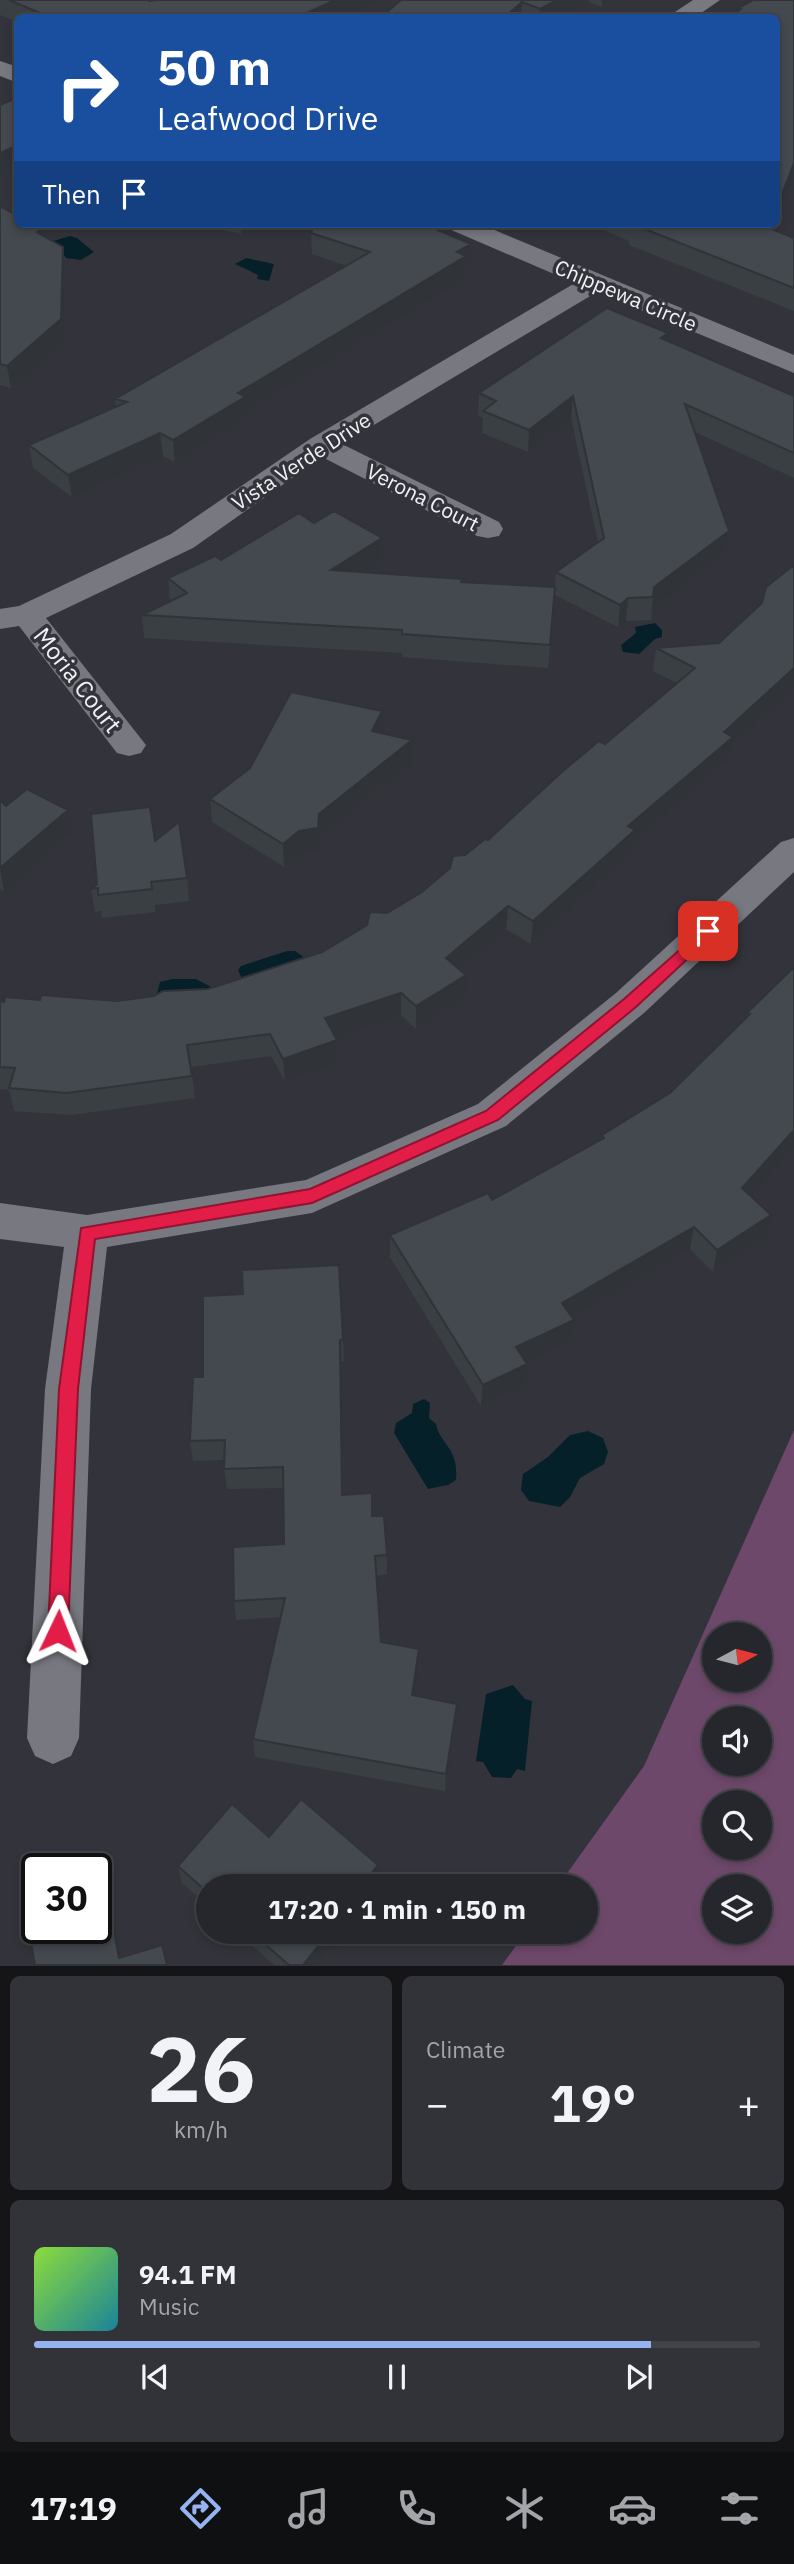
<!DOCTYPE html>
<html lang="en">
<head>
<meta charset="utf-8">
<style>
	body { margin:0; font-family:"IBM Plex Sans",sans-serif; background:#323338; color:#f1f3f6; height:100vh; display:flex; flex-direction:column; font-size:26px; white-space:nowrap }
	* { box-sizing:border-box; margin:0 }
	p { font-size:23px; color:#a4a5a9 }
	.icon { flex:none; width:38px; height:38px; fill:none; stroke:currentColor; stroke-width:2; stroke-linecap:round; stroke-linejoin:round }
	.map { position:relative; height:1966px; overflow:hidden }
	.drawer { display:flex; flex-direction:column; gap:10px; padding:10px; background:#151518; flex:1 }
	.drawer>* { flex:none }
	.top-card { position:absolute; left:14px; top:14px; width:766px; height:214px; border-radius:10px; box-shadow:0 4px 10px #0003,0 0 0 2px #424448; background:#1a4fa0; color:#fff; overflow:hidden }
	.needle { width:46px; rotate:83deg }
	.controls { position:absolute; left:702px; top:1622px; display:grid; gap:14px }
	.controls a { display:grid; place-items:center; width:70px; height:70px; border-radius:50%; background:#26272c; box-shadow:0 4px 10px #0003,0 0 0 2px #424448; font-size:35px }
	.speed { position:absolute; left:21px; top:1853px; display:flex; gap:14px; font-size:35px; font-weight:700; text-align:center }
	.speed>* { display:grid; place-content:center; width:91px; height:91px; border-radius:50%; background:#26272c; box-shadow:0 4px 10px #0003,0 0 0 2px #424448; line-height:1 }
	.speed .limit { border:4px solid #111; border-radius:10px; background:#fff; color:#111 }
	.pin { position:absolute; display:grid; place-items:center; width:60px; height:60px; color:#fff; margin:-30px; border-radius:14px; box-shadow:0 4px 10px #0006 }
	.me { position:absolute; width:77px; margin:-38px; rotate:2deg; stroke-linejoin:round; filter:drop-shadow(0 0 5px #0008) }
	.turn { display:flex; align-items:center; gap:24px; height:147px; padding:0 28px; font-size:32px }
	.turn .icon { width:91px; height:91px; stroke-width:2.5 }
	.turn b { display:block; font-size:49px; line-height:60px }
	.then { display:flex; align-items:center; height:66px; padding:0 28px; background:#0003; gap:14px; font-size:26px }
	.big { font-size:52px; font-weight:800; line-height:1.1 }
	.drawer .widget { flex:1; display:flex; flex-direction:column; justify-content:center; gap:10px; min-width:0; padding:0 24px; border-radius:10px; background:#323338 }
	.drawer .dial { align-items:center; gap:0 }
	.dial b { font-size:91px; line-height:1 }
	.song { display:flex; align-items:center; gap:21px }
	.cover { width:84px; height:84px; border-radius:10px; background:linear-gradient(135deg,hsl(90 70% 55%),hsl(190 70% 35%)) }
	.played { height:7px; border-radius:4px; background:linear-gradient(90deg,#95b2f1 85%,#424448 85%) }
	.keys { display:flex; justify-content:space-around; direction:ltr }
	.heat { display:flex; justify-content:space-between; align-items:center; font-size:38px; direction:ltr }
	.drawer .tiles { flex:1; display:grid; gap:10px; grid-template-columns:1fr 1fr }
	.widget:last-child { grid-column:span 2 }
	.trip { position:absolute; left:196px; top:1874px; width:402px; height:70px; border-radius:35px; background:#26272c; box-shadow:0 4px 10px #0003,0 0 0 2px #424448; font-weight:800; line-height:70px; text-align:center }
	.menu { display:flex; height:112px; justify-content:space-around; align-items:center; background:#0f1012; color:#a4a5a9 }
	.menu .icon { width:49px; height:49px }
	.menu .selected { color:#95b2f1 }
	.menu b { font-size:32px; color:#f1f3f6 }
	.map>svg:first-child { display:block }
	.green { fill:#6d486a; fill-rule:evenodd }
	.water { fill:#06202a }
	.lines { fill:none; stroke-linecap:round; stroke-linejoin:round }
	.street { fill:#777880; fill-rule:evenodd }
	.wall { fill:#3a3f44 }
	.shaded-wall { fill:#303337 }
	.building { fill:#44494f; stroke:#303337; stroke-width:2 }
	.route { fill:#e11d48; stroke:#92132f; stroke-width:2 }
	.labels { text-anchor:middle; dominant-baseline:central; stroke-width:7; stroke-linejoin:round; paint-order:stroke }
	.far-street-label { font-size:21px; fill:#f0f1f5; stroke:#33343b }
	.street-label { font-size:24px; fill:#f0f1f5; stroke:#33343b }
</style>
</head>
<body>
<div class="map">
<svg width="794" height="1966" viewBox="0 0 794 1966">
	<rect width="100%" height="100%" fill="#33343b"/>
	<path class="green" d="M794 1430V1965H502L526 1932H586V1886H558L644 1766ZM714 1634H760V1680H714ZM714 1718H760V1764H714ZM714 1802H760V1848H714ZM714 1886H760V1932H714Z"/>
	<path class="water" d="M70 236 77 238 94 252 81 260 66 258 53 241Z
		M246 258 274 264 269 281 257 279 258 275 235 264Z
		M655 623 662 630V637L655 639 639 654 623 652 621 645 636 633 635 627Z
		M287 951H295L308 960 242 979 238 970 241 966Z
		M172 979H196L215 989 149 998 157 994 160 982Z
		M424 1399 430 1403 429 1418 436 1424C440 1445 459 1447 456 1480L448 1485 428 1489 394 1433 396 1423 412 1413 413 1404Z
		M588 1431 603 1438 608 1452 604 1464 580 1478 570 1497 560 1507 529 1501 521 1490 523 1474 548 1457 570 1435Z
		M513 1685 525 1699 532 1701 525 1771 517 1769 511 1778 492 1777 483 1762 476 1761 486 1694Z"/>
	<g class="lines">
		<path class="street" d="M693 0H720L694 18H666Z
			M0 61 18 67V83L0 76Z
			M445 224H480L794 355V373L597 292 342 444 499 522 503 529 499 536 488 538 477 536 322 457 193 548 46 618 146 745 141 753 129 756 117 753 19 626 0 629V609L19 606 171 534 310 439 575 283 449 229Z
			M794 838V872L644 1013 506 1126 312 1213 107 1247 91 1389 79 1738 71 1756 53 1764 35 1756 27 1738 45 1389 64 1247 0 1239V1203L87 1215 306 1180 478 1104 616 993 781 842Z"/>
	</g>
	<path class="wall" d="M0 0H379L341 18H18V22L0 15Z
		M401 0H614L602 7 589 2 560 18H380Z
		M0 206 42 235 63 247 66 269 64 341 11 388 0 385Z
		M196 224H263L264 229 249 226 241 234Z
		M594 224H775L773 230 794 238V311L629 245V241L598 228V226Z
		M311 233 470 266 466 268V278L246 411V419L175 462 163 456 72 497 33 468 29 445 116 407 115 399 347 266 312 254Z
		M667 340 794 396V478L695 432 729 531 725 553 652 609 651 620 626 621 618 627 555 595 548 668 402 657V653L144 638 142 615 170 601 168 578 221 560 382 561 364 572 462 582 555 587 556 572 598 542 571 418 528 452 482 433 483 418 478 415 479 393Z
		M719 643 732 744 729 760 634 842 632 852 531 944 506 929 459 969 465 997 416 1029 401 1015 336 1037 337 1040 338 1063 285 1081 271 1056 191 1067 195 1098 71 1115 14 1111 9 1090 0 1089V1001L4 1002 40 1000 117 1001 208 989 322 952 422 892 465 855 488 840 677 683 653 671 656 648Z
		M382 711V734L412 763 320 837 319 851 300 854 284 867 212 822 210 799Z
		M0 800 6 806 72 833 4 892 0 889Z
		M155 841 187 878 189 901 155 905V912L102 918 101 911 95 912 91 889Z
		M794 967 750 1195 766 1236 713 1272 690 1249 572 1317 574 1320 571 1341 526 1362 525 1385 481 1406 390 1257V1235L492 1200 601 1139 602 1135 670 1093 746 1018 747 1013Z
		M243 1294 343 1340 344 1361H340L343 1495 372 1516 387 1555V1574L376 1576 381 1642 419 1667 414 1696 456 1722 445 1791 255 1757 253 1739 280 1617 236 1620 234 1601 284 1544 283 1488 227 1489 224 1469 225 1460 193 1461 190 1441 203 1377Z
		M269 1837 378 1865V1881L208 1886V1906L182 1883 178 1866Z
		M237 1932H350V1935L339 1948 327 1951 316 1965H274Z"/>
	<path class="shaded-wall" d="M335 0H379L341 18H296Z
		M557 0H589V2L560 18H540V9Z
		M602 0H614L602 7Z
		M522 2 521 18H504Z
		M18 145V167L0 175V153Z
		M794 163V175L777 220V207Z
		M241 224H249V226L241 234Z
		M770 224H775L766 249 769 228Z
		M471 244 470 266 466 268V278L246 411V419L175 462 173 440 238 393Z
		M63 247 66 269 64 341 11 388 7 366Z
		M668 333 666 355 661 338Z
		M573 396 571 418 528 452 529 430Z
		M160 433 163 456 72 497 68 475Z
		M729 531 725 553 652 609 654 587Z
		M382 538V561L332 593 331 570Z
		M628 598 626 621 618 627 620 605Z
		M794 668V687L732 744 729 760 634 842 632 852 531 944 533 921 724 732Z
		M382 711V734L372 731Z
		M412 740V763L320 837 319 851 300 854 284 867 283 844Z
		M68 810 72 833 4 892 0 868Z
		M508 906 506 929 446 981V958Z
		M466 975 465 997 416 1029V1006Z
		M401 993V1015L326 1041 325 1018Z
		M337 1040 338 1063 285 1081 283 1059Z
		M794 1130V1146L737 1210 742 1188Z
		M771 1215 766 1236 713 1272 717 1250Z
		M694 1227 690 1249 560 1324 562 1303Z
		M574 1320 571 1341 514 1368 516 1347Z
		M527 1364 525 1385 481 1406 483 1385Z
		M419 1649V1667L412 1713V1695Z
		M457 1704 456 1722 445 1791 446 1774Z
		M378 1865V1881L374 1886H361Z
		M109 1907 114 1923 122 1965 119 1958Z
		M339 1932H350V1935L339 1948 327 1951 316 1965H303L326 1936Z"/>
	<path class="building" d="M9 0H148L149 1 156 0H335L296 18H52Z
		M401 0H557L540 9 522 2 504 18H380Z
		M753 0H794V163L777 207V18H726L741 9 738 8Z
		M18 97V145L0 153V105Z
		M0 206 18 216V224H31L41 230 37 232 63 247 61 319 7 366 0 364Z
		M314 224H406L420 228 426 225 471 244 457 252 466 256 238 393 245 397 173 440 160 433 68 475 29 445 127 402 115 399 370 252 311 233Z
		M632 224H770L769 228 794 238V288Z
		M607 308 668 333 661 338 794 396V453L685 404 729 531 654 587 653 597 628 598 620 605 556 572 604 538 573 396 529 430 483 411 496 401 479 393Z
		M334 511 382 538 331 570 462 579 461 582 555 587 550 645 402 634V630L142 615 187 593 168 578 215 556 221 560 299 513 314 523Z
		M794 565V668L724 732 733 737 628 826 635 830 533 921 508 906 446 958 466 975 416 1006 401 993 325 1018 337 1040 283 1059 270 1034 187 1045 192 1076 67 1093 9 1088 15 1068 0 1067V1001L4 1002 5 997 40 1000 41 995 117 1001 154 996 163 991 208 989 322 952 367 925 370 912 387 913 422 892 450 868 453 856 465 855 485 839 488 840 563 771 599 741 605 744 695 668 656 648 719 643 762 603 766 587Z
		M291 692 382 711 372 731 412 740 319 814 318 828 299 831 283 844 210 799 250 768Z
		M27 789 68 810 0 868V800L6 806Z
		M150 807 155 841 179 822 187 878 151 882 152 889 98 895V888L91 889 97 884 91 814Z
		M794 967V1130L742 1188 771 1215 717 1250 694 1227 562 1303 574 1320 516 1347 527 1364 483 1385 390 1235 488 1193 492 1200 604 1138 602 1135 670 1093 750 1014 747 1013Z
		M339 1265 343 1340H340L342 1495 372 1493V1516H384L387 1555 375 1556 381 1642 419 1649 412 1695 457 1704 446 1774 253 1739 285 1598 234 1601 233 1547 284 1544 283 1467 224 1469 225 1440 190 1441 193 1377H203V1296L243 1294 242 1270Z
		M301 1799 378 1865 361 1886H208V1893L178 1866 232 1804 269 1837Z
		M109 1907 119 1958 162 1945 167 1965H35L29 1932 41 1928H96V1911Z
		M251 1932H339L326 1936 303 1965H289Z"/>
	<path class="route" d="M708 925 713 927V935L636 1007 498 1120 312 1203 95 1239 78 1389 68 1631 65 1638 58 1641 51 1638 48 1631 59 1389 81 1228 310 1189 486 1111 624 999Z"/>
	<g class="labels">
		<g class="far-street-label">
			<text transform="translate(626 295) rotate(23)">Chippewa Circle</text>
			<text transform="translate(301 461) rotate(-33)">Vista Verde Drive</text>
			<text transform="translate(423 497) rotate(27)">Verona Court</text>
		</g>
		<g class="street-label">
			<text transform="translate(78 680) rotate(52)">Moria Court</text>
		</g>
	</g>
</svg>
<div class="controls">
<a><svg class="needle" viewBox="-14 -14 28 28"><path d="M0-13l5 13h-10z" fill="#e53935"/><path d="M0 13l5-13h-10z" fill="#a4a5a9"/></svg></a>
<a><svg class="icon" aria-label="sound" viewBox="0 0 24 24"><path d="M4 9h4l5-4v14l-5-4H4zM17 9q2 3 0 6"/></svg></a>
<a><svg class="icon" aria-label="search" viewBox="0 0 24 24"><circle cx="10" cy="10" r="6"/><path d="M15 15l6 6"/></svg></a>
<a><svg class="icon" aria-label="layers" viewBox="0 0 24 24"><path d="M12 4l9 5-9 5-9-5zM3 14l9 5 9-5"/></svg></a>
</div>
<div class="speed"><div class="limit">30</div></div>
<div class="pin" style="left:708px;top:931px;background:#d93025"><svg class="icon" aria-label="arrive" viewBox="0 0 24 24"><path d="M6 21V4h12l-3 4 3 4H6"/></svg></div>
<svg class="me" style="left:58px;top:1631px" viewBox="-20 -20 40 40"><path d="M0-17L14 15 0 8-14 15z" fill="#e11d48" stroke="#fff" stroke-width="4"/></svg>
<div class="trip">17:20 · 1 min · 150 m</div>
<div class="top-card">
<div class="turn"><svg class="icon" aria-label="right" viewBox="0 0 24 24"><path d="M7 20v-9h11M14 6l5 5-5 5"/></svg><div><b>50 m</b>Leafwood Drive</div></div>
<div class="then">Then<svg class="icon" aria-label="arrive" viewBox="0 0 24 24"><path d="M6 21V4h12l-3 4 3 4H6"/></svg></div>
</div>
</div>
<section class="drawer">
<div class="tiles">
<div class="widget dial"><b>26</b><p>km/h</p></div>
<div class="widget"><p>Climate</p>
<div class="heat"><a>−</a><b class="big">19°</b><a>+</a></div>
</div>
<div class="widget">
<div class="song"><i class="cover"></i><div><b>94.1 FM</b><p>Music</p></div></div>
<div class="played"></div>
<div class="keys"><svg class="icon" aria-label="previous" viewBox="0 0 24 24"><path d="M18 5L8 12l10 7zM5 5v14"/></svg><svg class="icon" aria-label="pause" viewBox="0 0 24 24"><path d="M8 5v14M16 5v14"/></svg><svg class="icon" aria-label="next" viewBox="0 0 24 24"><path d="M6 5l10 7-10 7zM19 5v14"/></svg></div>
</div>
</div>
</section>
<nav class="menu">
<b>17:19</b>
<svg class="icon selected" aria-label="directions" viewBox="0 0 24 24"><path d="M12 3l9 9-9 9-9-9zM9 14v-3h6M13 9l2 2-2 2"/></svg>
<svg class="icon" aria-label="music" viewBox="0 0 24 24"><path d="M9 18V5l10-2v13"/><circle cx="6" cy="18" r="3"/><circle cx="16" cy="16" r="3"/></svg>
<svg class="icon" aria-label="phone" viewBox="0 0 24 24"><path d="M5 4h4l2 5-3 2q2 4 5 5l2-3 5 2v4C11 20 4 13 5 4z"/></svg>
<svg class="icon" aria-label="climate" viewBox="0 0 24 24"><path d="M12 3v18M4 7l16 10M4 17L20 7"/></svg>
<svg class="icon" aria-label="car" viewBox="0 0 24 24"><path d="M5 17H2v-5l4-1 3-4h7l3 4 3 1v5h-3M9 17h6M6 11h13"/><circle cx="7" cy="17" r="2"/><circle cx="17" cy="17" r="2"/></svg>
<svg class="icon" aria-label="filters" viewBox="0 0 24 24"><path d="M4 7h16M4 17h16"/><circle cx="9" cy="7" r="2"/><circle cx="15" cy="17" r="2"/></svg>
</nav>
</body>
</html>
